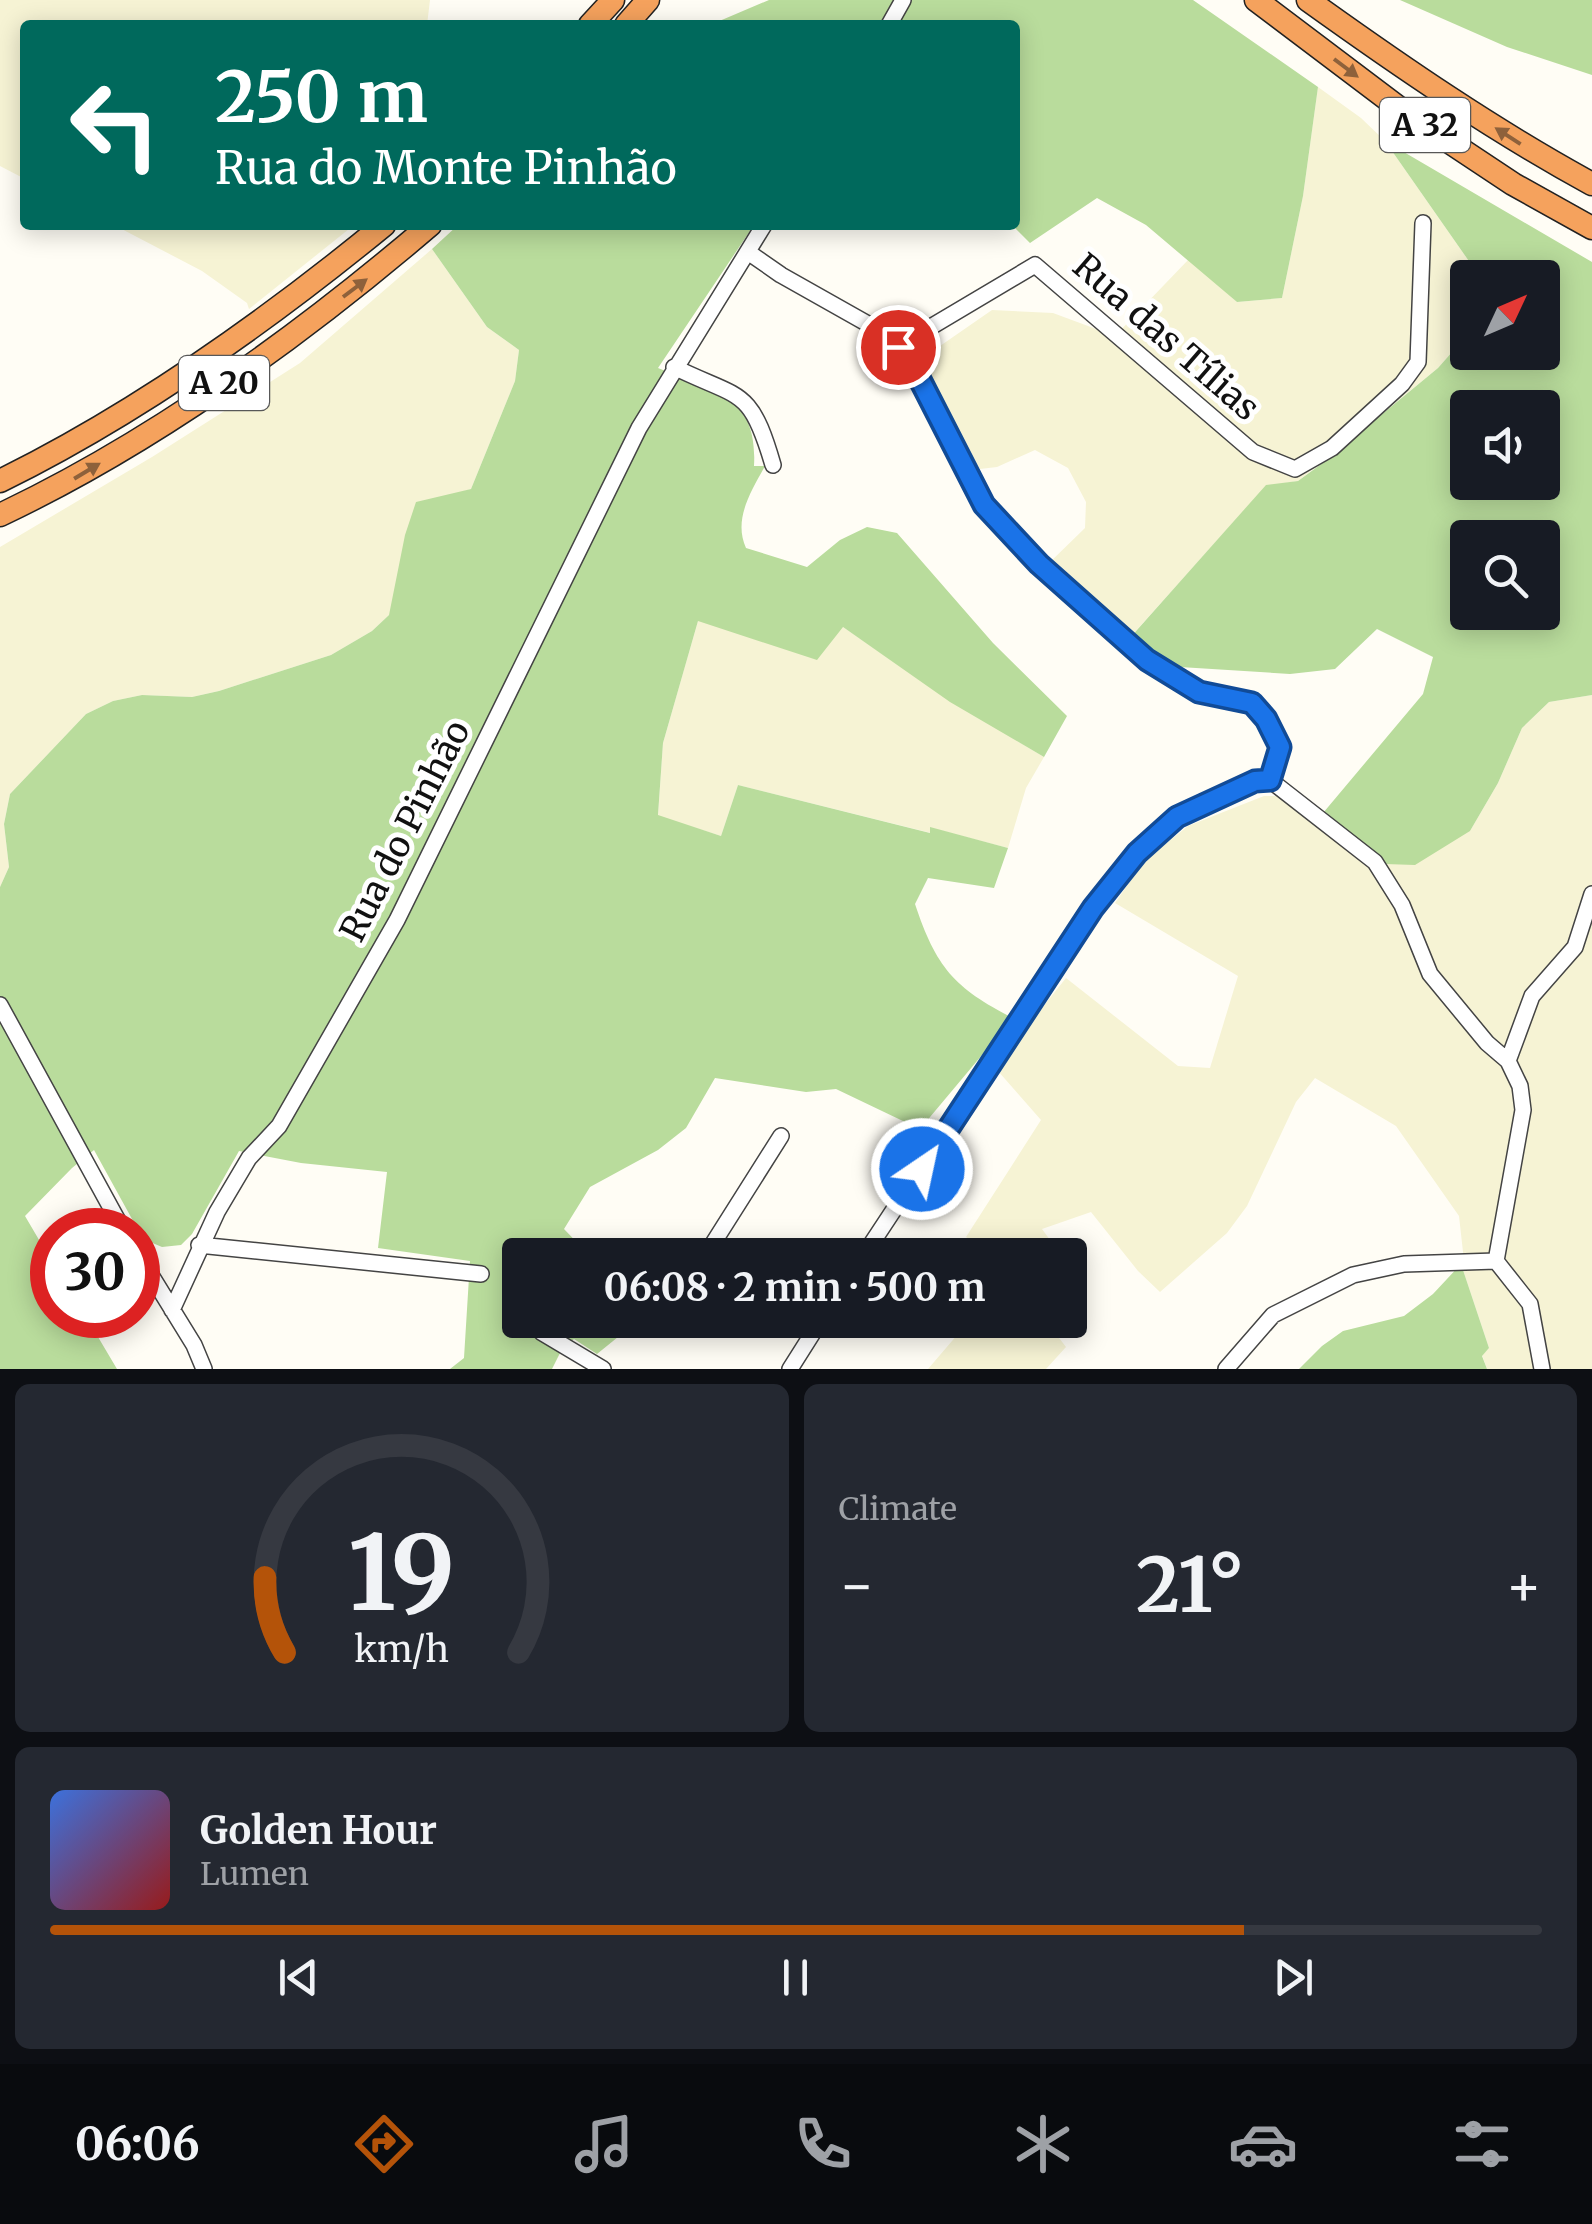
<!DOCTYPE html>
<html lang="en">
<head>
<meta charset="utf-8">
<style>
	body { margin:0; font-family:Merriweather,serif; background:#242831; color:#f1f3f6; height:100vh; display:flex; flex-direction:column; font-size:38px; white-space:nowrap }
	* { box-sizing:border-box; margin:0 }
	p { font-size:32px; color:#9ea1a6 }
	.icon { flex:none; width:55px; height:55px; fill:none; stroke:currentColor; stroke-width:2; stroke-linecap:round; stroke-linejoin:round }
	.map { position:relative; height:1369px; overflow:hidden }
	.drawer { display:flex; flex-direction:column; gap:15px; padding:15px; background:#0d0f14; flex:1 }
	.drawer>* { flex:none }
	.banner { position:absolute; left:20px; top:20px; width:1000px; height:210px; border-radius:10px; box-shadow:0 5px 25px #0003; background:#00695c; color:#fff; overflow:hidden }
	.needle { width:65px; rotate:46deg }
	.buttons { position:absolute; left:1450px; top:260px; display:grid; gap:20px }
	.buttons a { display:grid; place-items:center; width:110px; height:110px; border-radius:10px; background:#171b24; box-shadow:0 5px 25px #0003; font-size:50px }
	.speed { position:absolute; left:30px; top:1208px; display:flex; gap:20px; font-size:50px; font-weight:700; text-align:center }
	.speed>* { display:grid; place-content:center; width:130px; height:130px; border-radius:50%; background:#171b24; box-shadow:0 5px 25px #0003; line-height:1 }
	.speed .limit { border:15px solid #d22; background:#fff; color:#111 }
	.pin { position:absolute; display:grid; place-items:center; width:85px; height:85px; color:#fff; margin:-42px; border:5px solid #fff; border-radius:50%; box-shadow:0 2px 10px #0007 }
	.me { position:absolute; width:110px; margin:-55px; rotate:34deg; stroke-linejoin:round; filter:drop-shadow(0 0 8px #0008) }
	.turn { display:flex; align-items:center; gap:35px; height:210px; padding:0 30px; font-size:45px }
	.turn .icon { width:130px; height:130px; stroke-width:2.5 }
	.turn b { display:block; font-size:70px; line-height:85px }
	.big { font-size:75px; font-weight:700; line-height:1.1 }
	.drawer .widget { flex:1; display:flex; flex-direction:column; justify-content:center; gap:15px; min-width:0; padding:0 35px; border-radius:15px; background:#242831 }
	.drawer .dial { align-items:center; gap:0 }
	.dial svg { height:260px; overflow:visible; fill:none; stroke:#363941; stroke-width:7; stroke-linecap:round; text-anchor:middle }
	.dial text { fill:#f1f3f6; stroke:none }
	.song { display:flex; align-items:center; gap:30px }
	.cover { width:120px; height:120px; border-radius:15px; background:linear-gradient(135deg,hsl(220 70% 55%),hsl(0 70% 35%)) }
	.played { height:10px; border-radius:5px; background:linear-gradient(90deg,#b45309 80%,#363941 80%) }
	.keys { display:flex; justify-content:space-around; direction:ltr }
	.heat { display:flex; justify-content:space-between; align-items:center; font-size:55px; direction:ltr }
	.drawer .tiles { flex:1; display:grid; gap:15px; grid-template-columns:1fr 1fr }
	.widget:last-child { grid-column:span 2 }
	.trip { position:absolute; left:502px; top:1238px; width:585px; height:100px; border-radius:10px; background:#171b24; box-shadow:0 5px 25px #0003; font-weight:700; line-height:100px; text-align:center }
	.tab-bar { display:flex; height:160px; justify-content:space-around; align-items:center; background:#090b0e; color:#9ea1a6 }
	.tab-bar .icon { width:70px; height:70px }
	.tab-bar .current { color:#b45309 }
	.tab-bar b { font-size:45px; color:#f1f3f6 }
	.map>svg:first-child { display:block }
	.farmland { fill:#f6f3d4 }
	.forest { fill:#b9dc9c; fill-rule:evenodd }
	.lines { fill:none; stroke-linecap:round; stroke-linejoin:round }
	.minor-casing { stroke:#444; stroke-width:18 }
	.highway-casing { stroke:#222; stroke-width:25 }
	.minor { stroke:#fff; stroke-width:15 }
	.highway { stroke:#f5a25d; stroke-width:22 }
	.oneway { fill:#8e613b }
	.route-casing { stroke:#114b97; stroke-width:25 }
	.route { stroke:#1a73e8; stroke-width:18 }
	.labels { text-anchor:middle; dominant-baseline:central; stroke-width:10; stroke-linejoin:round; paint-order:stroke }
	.shield { fill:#fff; stroke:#585858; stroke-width:2.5 }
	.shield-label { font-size:32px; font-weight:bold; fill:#111 }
	.street-label { font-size:35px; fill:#111; stroke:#fff }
</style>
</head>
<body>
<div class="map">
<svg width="1592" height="1369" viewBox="0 0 1592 1369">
	<rect width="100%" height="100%" fill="#fffdf5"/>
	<path class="farmland" d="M0 0H430L427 25H25V179L0 166Z
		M1318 87 1361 118 1385 141 1480 277 1468 278 1467 335 1438 368 1324 461 1298 481 1266 486 1134 633 1046 566 1085 528 1086 502 1068 468 1035 450 997 467 980 469 957 435 927 371 940 346 992 310 1053 313 1115 336 1189 259 1237 302 1282 298 1303 196Z
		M114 225H354L249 309 247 303 202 271Z
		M432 249 487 327 519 350 515 381 471 489 446 497 389 615 372 631 331 655 219 691 192 697 142 695 113 701 86 714 10 794 4 824 9 867 0 887V547L152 457 300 363Z
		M698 621 843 627 951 701 1044 757 1026 788 1008 848 931 828V833L738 785 721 836 658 816 663 743Z
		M1592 695V1369H1487L1482 1355 1489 1348 1461 1264 1464 1261 1459 1216 1396 1126 1315 1078 1296 1102 1247 1206 1227 1233 1160 1292 1138 1271 1091 1212 1042 1229 1061 1255H987L966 1237 1041 1120 983 1054 1013 1018 1038 1013 1066 978 1178 1066 1210 1068 1238 976 1115 903 1144 861 1188 826 1264 796H1280L1318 819 1470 831 1498 783 1522 728 1549 702Z
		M970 1320H1063L1053 1330 1066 1347 1046 1369H928Z"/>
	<path class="forest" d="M769 0H1193L1318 87 1303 196 1282 298 1237 302 1146 225 1097 198 1030 243 1012 225H1015V25H710Z
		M1400 0H1592V75L1507 47Z
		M1385 141 1592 262V695L1549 702 1522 728 1498 783 1470 831 1415 865 1385 864 1318 819 1423 694 1433 657 1377 629 1335 669 1290 674 1180 667 1129 639 1266 485 1298 481 1324 462 1438 368 1467 335 1468 352H1542V278L1480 277ZM1468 408H1542V482H1468ZM1468 538H1542V612H1468Z
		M458 225H754L658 368C714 390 758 395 754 466H765C751 492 733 519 746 548L807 567 840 540 867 527 897 533 993 643 1067 716 1044 757 950 702 843 627 817 660 698 621 663 743 658 815 721 836 738 785 930 833V827L1008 848 994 888 928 878 915 904C936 967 954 988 1013 1018L925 1123 905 1122 836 1089 806 1092 715 1078 686 1128 658 1150 590 1187 564 1229 589 1255H520V1320H627L618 1337 597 1354 574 1339 562 1349 552 1369H450L464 1358 470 1261 378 1248 387 1172 301 1163 239 1151 192 1234 181 1245 162 1247 143 1239 94 1150 72 1168 25 1216 52 1262V1315H85L117 1369H0V887L9 867 4 824 10 794 86 714 113 701 142 695 192 697 219 691 331 655 372 631 389 615 405 535 416 502 471 489 515 381 519 350 487 327 432 249Z
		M1461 1264 1489 1348 1482 1356 1487 1369H1299L1322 1346 1343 1331 1404 1316 1433 1294Z"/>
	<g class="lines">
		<defs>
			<path id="minor" d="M889 25 903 0
				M748 252 781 275 891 337 915 370 984 505 1039 565 1147 660 1199 692 1252 703 1266 719 1280 747 1270 780
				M897 347 1035 265 1253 452 1295 469 1332 448 1402 384 1418 362 1423 223
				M674 367C741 400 750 386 773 465
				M1270 780 1375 862 1402 905 1430 974 1487 1043 1508 1061 1520 1086 1523 1110 1496 1261 1530 1304 1542 1369
				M0 1005 123 1230
				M1508 1061 1532 996 1575 947 1592 894
				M199 1245 481 1274
				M138 1254 194 1345 204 1369
				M710 1255 707 1253 781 1136
				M864 1255 1093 908 1137 853 1177 817 1255 781 1270 780
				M172 1310 217 1212 249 1158 279 1126 397 920 639 428 764 225
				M547 1320 541 1332 603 1369
				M790 1369 821 1320
				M1226 1369 1273 1315 1353 1275 1404 1264 1496 1261"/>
			<path id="highway" d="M1256 0 1403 111 1513 184 1592 228
				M1308 0C1400 66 1493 130 1592 184
				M590 25 613 0
				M626 25 648 0
				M0 481C136 414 267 321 384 225
				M0 515C156 441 299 337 430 225"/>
		</defs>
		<use href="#minor" class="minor-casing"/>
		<use href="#highway" class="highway-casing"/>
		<use href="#minor" class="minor"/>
		<use href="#highway" class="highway"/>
	</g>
	<defs><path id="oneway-solid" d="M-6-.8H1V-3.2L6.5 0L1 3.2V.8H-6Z" transform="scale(2.5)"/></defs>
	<g class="oneway">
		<use href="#oneway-solid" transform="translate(1346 68) rotate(37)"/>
		<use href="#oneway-solid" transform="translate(1508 136) rotate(-147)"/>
		<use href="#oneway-solid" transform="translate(355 288) rotate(-37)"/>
		<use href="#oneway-solid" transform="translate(87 471) rotate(-31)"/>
	</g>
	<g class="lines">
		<defs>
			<path id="route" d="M898 347 915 370 984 505 1039 564 1147 660 1199 692 1252 703 1266 719 1280 747 1270 780 1255 781 1177 817 1137 853 1093 908 922 1169"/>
		</defs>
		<use href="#route" class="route-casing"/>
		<use href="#route" class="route"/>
	</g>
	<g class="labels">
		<g class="shield">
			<rect x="1380" y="98" width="90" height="54" rx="8"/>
			<rect x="179" y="356" width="90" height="54" rx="8"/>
		</g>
		<g class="shield-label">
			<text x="1425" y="125">A 32</text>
			<text x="224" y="383">A 20</text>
		</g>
		<g class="street-label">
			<text transform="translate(1166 337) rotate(41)">Rua das Tílias</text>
			<text transform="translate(405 831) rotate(-63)">Rua do Pinhão</text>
		</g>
	</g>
</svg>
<div class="buttons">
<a><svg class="needle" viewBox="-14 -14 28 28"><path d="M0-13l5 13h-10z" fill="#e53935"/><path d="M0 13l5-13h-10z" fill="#9ea1a6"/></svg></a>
<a><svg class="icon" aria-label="sound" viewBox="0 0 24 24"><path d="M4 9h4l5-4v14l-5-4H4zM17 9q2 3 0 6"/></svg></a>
<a><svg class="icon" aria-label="search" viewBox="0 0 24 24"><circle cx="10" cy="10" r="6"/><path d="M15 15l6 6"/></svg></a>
</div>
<div class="speed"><div class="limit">30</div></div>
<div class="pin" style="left:898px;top:347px;background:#d93025"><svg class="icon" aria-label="arrive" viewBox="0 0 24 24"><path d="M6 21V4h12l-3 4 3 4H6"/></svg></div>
<svg class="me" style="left:922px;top:1169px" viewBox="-20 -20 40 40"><circle r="17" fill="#1a73e8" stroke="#fff" stroke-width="3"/><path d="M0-11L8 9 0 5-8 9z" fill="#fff"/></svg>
<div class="trip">06:08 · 2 min · 500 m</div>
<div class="banner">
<div class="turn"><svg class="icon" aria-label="left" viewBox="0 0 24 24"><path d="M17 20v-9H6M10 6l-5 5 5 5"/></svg><div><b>250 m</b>Rua do Monte Pinhão</div></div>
</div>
</div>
<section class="drawer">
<div class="tiles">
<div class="widget dial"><svg viewBox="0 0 100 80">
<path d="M14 69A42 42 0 1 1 86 69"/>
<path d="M14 69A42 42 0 0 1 8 46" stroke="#b45309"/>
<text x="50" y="56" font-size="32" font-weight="700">19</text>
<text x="50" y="72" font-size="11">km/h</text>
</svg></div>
<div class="widget"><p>Climate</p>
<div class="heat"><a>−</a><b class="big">21°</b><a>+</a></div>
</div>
<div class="widget">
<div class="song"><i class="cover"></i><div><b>Golden Hour</b><p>Lumen</p></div></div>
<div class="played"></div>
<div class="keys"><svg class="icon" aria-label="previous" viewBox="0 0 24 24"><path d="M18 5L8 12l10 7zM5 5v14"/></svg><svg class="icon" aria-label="pause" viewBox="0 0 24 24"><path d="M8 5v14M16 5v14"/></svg><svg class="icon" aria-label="next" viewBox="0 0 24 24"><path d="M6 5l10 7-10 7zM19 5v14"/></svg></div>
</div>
</div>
</section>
<nav class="tab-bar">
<b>06:06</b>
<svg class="icon current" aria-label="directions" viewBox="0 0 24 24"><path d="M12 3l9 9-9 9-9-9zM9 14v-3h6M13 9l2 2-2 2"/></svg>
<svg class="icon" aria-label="music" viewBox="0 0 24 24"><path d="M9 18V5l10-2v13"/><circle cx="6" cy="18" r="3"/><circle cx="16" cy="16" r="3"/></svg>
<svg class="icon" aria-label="phone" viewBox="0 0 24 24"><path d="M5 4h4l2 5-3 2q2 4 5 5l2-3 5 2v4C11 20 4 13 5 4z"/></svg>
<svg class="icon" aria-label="climate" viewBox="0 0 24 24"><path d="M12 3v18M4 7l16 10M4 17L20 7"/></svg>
<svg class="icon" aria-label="car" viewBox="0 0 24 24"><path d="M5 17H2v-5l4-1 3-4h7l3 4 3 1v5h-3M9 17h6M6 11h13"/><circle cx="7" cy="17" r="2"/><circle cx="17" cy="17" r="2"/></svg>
<svg class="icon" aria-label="filters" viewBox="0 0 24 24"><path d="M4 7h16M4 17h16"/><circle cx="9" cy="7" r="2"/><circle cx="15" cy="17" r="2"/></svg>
</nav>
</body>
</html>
